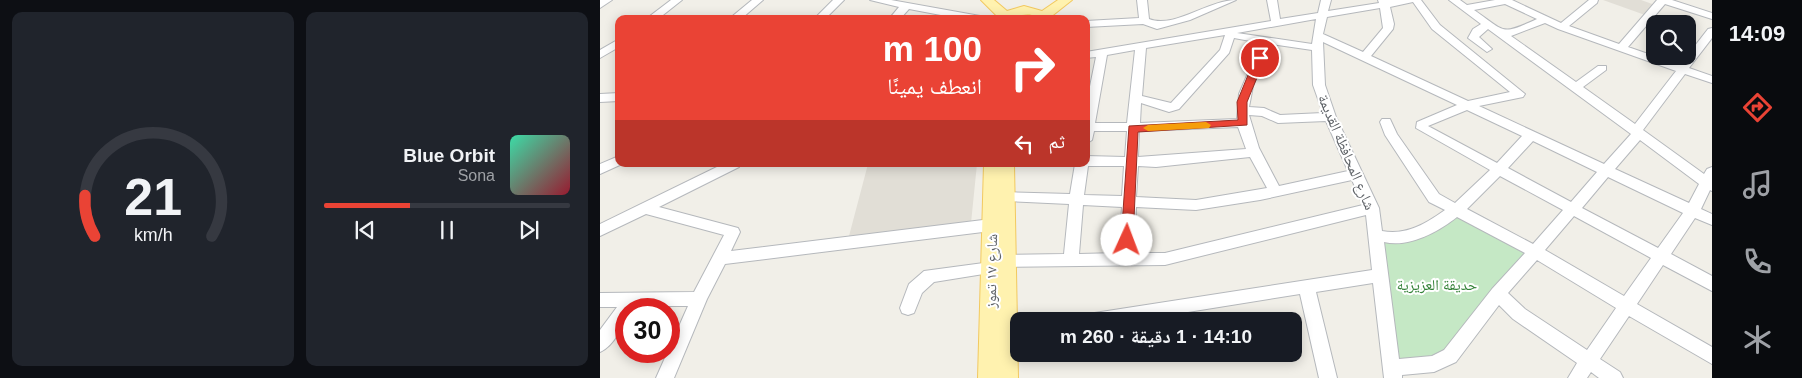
<!DOCTYPE html>
<html lang="ar">
<head>
<meta charset="utf-8">
<style>
	body { margin:0; font-family:Arial,"Noto Naskh Arabic",sans-serif; background:#20242c; color:#f1f3f6; direction:rtl; height:100vh; display:flex; flex-direction:column; font-size:19px; white-space:nowrap }
	* { box-sizing:border-box; margin:0 }
	p { font-size:16px; color:#9ea1a6 }
	.icon { flex:none; width:28px; height:28px; fill:none; stroke:currentColor; stroke-width:2; stroke-linecap:round; stroke-linejoin:round }
	.map { position:relative; flex:1; overflow:hidden; direction:ltr }
	.drawer { display:flex; flex-direction:column; gap:12px; padding:12px; background:#0d0f14; width:600px }
	.drawer>* { flex:none }
	.guide { position:absolute; left:15px; top:15px; width:475px; height:152px; border-radius:10px; box-shadow:0 2px 12px #0003; direction:rtl; background:#ea4335; color:#fff; overflow:hidden }
	.fabs { position:absolute; left:1046px; top:15px; display:grid; gap:10px }
	.fabs a { display:grid; place-items:center; width:50px; height:50px; border-radius:10px; background:#171b24; box-shadow:0 2px 12px #0003; font-size:25px }
	.speed { position:absolute; left:15px; top:298px; display:flex; gap:10px; font-size:25px; font-weight:700; text-align:center }
	.speed>* { display:grid; place-content:center; width:65px; height:65px; border-radius:50%; background:#171b24; box-shadow:0 2px 12px #0003; line-height:1 }
	.speed .limit { border:8px solid #d22; background:#fff; color:#111 }
	.pin { position:absolute; display:grid; place-items:center; width:42px; height:42px; color:#fff; margin:-21px; border:2px solid #fff; border-radius:50%; box-shadow:0 1px 5px #0007 }
	.me { position:absolute; width:55px; margin:-28px; rotate:2deg; stroke-linejoin:round; filter:drop-shadow(0 0 4px #0008) }
	.turn { display:flex; align-items:center; gap:18px; height:105px; padding:0 25px; font-size:22px }
	.turn .icon { width:65px; height:65px; stroke-width:2.5 }
	.turn b { display:block; font-size:35px; line-height:42px }
	.then { display:flex; align-items:center; height:48px; padding:0 25px; background:#0003; gap:10px; font-size:19px }
	.drawer .card { flex:1; display:flex; flex-direction:column; justify-content:center; gap:8px; min-width:0; padding:0 18px; border-radius:10px; background:#20242c }
	.drawer .dial { align-items:center; gap:0 }
	.dial svg { height:130px; overflow:visible; fill:none; stroke:#363941; stroke-width:7; stroke-linecap:round; text-anchor:middle }
	.dial text { fill:#f1f3f6; stroke:none }
	.song { display:flex; align-items:center; gap:15px }
	.cover { width:60px; height:60px; border-radius:8px; background:linear-gradient(135deg,hsl(160 70% 55%),hsl(350 70% 35%)) }
	.played { height:5px; border-radius:2px; background:linear-gradient(90deg,#ea4335 35%,#363941 35%) }
	.keys { display:flex; justify-content:space-around; direction:ltr }
	.drawer .tiles { flex:1; display:grid; gap:12px; grid-template-columns:repeat(2,1fr) }
	.trip { position:absolute; left:410px; top:312px; width:292px; height:50px; border-radius:10px; background:#171b24; box-shadow:0 2px 12px #0003; font-weight:800; line-height:50px; text-align:center; direction:rtl }
	main { display:flex; flex:1; min-height:0 }
	.menu { display:flex; flex-direction:column; width:90px; justify-content:space-around; align-items:center; background:#090b0e; color:#9ea1a6 }
	.menu .icon { width:35px; height:35px }
	.menu .current { color:#ea4335 }
	.menu b { font-size:22px; color:#f1f3f6 }
	.map>svg:first-child { display:block }
	.education { fill:#e1ded6 }
	.green { fill:#c5e8c5 }
	.lines { fill:none; stroke-linecap:round; stroke-linejoin:round }
	.minor-casing { stroke:#b5b8bc; stroke-width:2 }
	.major-casing { stroke:#f2c960; stroke-width:2 }
	.minor { fill:#fff; fill-rule:evenodd }
	.major { fill:#fff2af; fill-rule:evenodd }
	.route { fill:#ea4335; stroke:#982c22 }
	.slow { fill:#f59e0b }
	.labels { text-anchor:middle; dominant-baseline:central; stroke-width:4; stroke-linejoin:round; paint-order:stroke }
	.street-label { font-size:15px; fill:#5f6368; stroke:#fff }
	.park-label { font-size:15px; fill:#348238; stroke:#fff }
</style>
</head>
<body>
<main>
<nav class="menu">
<b>14:09</b>
<svg class="icon current" aria-label="directions" viewBox="0 0 24 24"><path d="M12 3l9 9-9 9-9-9zM9 14v-3h6M13 9l2 2-2 2"/></svg>
<svg class="icon" aria-label="music" viewBox="0 0 24 24"><path d="M9 18V5l10-2v13"/><circle cx="6" cy="18" r="3"/><circle cx="16" cy="16" r="3"/></svg>
<svg class="icon" aria-label="phone" viewBox="0 0 24 24"><path d="M5 4h4l2 5-3 2q2 4 5 5l2-3 5 2v4C11 20 4 13 5 4z"/></svg>
<svg class="icon" aria-label="climate" viewBox="0 0 24 24"><path d="M12 3v18M4 7l16 10M4 17L20 7"/></svg>
</nav>
<div class="map">
<svg width="1112" height="378" viewBox="0 0 1112 378">
	<rect width="100%" height="100%" fill="#f1efe8"/>
	<path class="education" d="M1003 0H1041L1055 5 1045 15Z
		M268 164H377L371 223 249 236Z"/>
	<path class="green" d="M855 212 936 252 842 361 792 368 780 240 816 234Z"/>
	<g class="lines">
		<defs>
			<path id="minor" d="M0 0H12L0 8Z
				M71 0H82L58 19H46Z
				M152 0H163L141 19H129Z
				M233 0H244L225 19H214Z
				M270 0H291L380 16 385 19H362L309 9 300 19H289L299 7Z
				M537 0H547L549 19C574 29 608 0 636 0L590 20 557 29 543 24 486 27V21L539 18Z
				M667 0H677L680 19 718 13 721 0H731L728 11 779 3 778 0H821L840 25 925 94 923 97 879 106 1004 164 1031 134 888 29 879 37 892 49 887 52 868 38 873 29 881 24 849 0H860L867 5 895 0H912L961 23 989 0H998L997 3 969 26 1019 44 1057 0H1072L1112 13V19L1065 4 1028 47 1080 65 1108 29 1112 28V38L1089 68 1112 76V83L1085 74 1043 130 1104 174 1107 169 1112 167V191L1110 190 1101 209 1112 214V225L1095 218 1071 254 1112 276V291L1063 265 1037 304 1112 347V364L1029 316 1000 359 1020 372 1023 378H999L991 372 987 378H968L977 363 913 319 899 305 856 362 834 372 802 375V378H784L773 283 716 292 737 378H719L700 294 532 321H480L482 316 488 314 772 270 766 215 565 265 406 267 401 265 398 261 401 257 406 255 464 254 469 204 406 201 399 196 401 192 470 194 475 164H486V156L525 157 527 131H494L492 140 486 144V106L496 57 486 58V52L671 21ZM813 2 832 29 910 92 868 101 771 56 793 29 794 24 790 7ZM905 4 937 19C900 36 906 32 874 10ZM780 8 783 28 763 52 723 34 727 17ZM716 19 712 44 637 33ZM945 23 958 29 1076 71 1035 124 983 87 1006 70V66H998L976 82 911 36ZM625 35 620 50 571 103 542 96 546 48ZM634 38 661 43 639 94 637 119 540 123 541 103 569 112 579 109 629 53ZM723 42 857 105 817 122 816 128 890 170 855 203 839 194 797 134 790 119H782L780 122 785 135 829 202 845 210C827 223 806 236 782 231L779 208 736 117 725 85ZM671 44 712 50 713 85 723 113 680 115 664 108 649 107 653 86ZM535 50 527 123H495L507 55ZM867 110 922 136 897 163 828 126ZM649 115 662 116 678 123 726 121 748 171 679 186 659 148ZM638 127 646 149 538 157 539 131ZM1040 140 1099 184 1089 203 1015 169ZM933 141 997 172 971 202 908 168ZM650 157 667 188 596 200 536 197 538 166 556 167ZM488 166H524L522 196 484 195ZM900 176 963 210 933 244 867 209ZM1008 177 1083 213 1058 248 982 208ZM752 180 763 205 565 253H534L536 207 596 210 660 200ZM483 205 522 207 519 253 479 254ZM974 216 1051 258 1024 296 945 250ZM857 217 925 253 892 289 844 350 832 356 799 359 784 242C809 248 838 232 857 217ZM937 260 1016 308 987 350 925 309 908 293Z
				M19 39V47L0 58V50Z
				M19 93V101L0 102V94Z
				M19 156V164H22L0 174V164Z
				M123 164H141L139 167 59 207 138 228 140 232 131 251 391 219 396 221 398 225 396 229 391 231 125 264 107 299 74 378H56L88 306H36L34 309H26C26 323 14 346 0 352V330L17 307H0V293L94 292 124 235 46 214 0 236V224Z
				M391 262 396 264 399 268 396 272 334 282 322 293 314 313 308 315 302 313 300 308 309 284 324 271Z"/>
			<path id="major" d="M381 0H394L407 11 424 6 442 11 458 0H472L448 19H434L432 15C421 13 413 19 400 19Z
				M384 164H414L418 378H378Z"/>
		</defs>
		<use href="#minor" class="minor-casing"/>
		<use href="#major" class="major-casing"/>
		<use href="#minor" class="minor"/>
		<use href="#major" class="major"/>
	</g>
	<path class="route" d="M660 55 665 58 647 102V125L538 132 533 240 531 243H523L521 240 529 126 638 120 637 102 655 58Z"/>
	<path class="slow" d="M606 122 611 125 609 128 548 131 543 128 548 125Z"/>
	<g class="labels">
		<g class="street-label">
			<text transform="translate(747 152) rotate(67)">شارع المحافظة القديمة</text>
			<text transform="translate(391 271) rotate(-89)">شارع ١٧ تموز</text>
		</g>
		<g class="park-label">
			<text x="837" y="284">حديقة العزيزية</text>
		</g>
	</g>
</svg>
<div class="fabs">
<a><svg class="icon" aria-label="search" viewBox="0 0 24 24"><circle cx="10" cy="10" r="6"/><path d="M15 15l6 6"/></svg></a>
</div>
<div class="speed"><div class="limit">30</div></div>
<div class="pin" style="left:660px;top:58px;background:#d93025"><svg class="icon" aria-label="arrive" viewBox="0 0 24 24"><path d="M6 21V4h12l-3 4 3 4H6"/></svg></div>
<svg class="me" style="left:527px;top:240px" viewBox="-20 -20 40 40"><circle r="19" fill="#fff"/><path d="M0-13L10 11 0 6-10 11z" fill="#ea4335"/></svg>
<div class="trip">14:10 · 1 دقيقة · 260 m</div>
<div class="guide">
<div class="turn"><svg class="icon" aria-label="right" viewBox="0 0 24 24"><path d="M7 20v-9h11M14 6l5 5-5 5"/></svg><div><b>100 m</b>انعطف يمينًا</div></div>
<div class="then">ثم<svg class="icon" aria-label="left" viewBox="0 0 24 24"><path d="M17 20v-9H6M10 6l-5 5 5 5"/></svg></div>
</div>
</div>
<section class="drawer">
<div class="tiles">
<div class="card">
<div class="song"><i class="cover"></i><div><b>Blue Orbit</b><p>Sona</p></div></div>
<div class="played"></div>
<div class="keys"><svg class="icon" aria-label="previous" viewBox="0 0 24 24"><path d="M18 5L8 12l10 7zM5 5v14"/></svg><svg class="icon" aria-label="pause" viewBox="0 0 24 24"><path d="M8 5v14M16 5v14"/></svg><svg class="icon" aria-label="next" viewBox="0 0 24 24"><path d="M6 5l10 7-10 7zM19 5v14"/></svg></div>
</div>
<div class="card dial"><svg viewBox="0 0 100 80">
<path d="M14 69A42 42 0 1 1 86 69"/>
<path d="M14 69A42 42 0 0 1 8 44" stroke="#ea4335"/>
<text x="50" y="56" font-size="32" font-weight="700">21</text>
<text x="50" y="72" font-size="11">km/h</text>
</svg></div>
</div>
</section>
</main>
</body>
</html>
